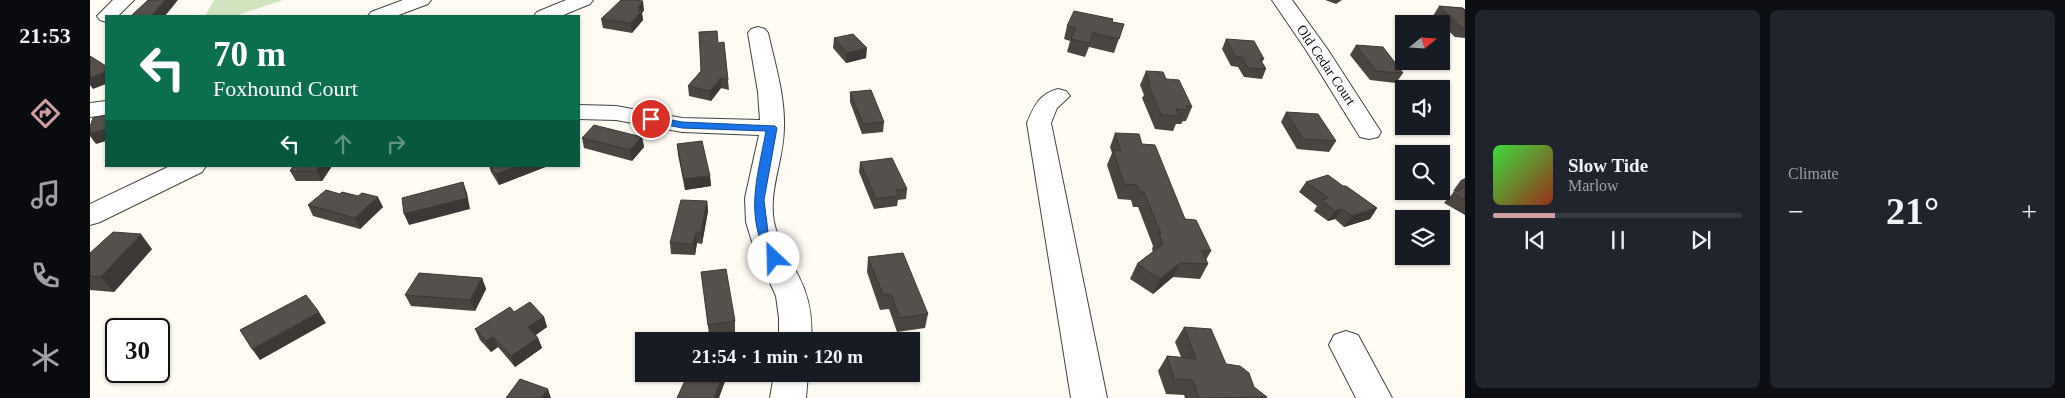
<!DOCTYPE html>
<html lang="en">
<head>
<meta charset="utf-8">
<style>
	body { margin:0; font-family:"Times New Roman",serif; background:#20242c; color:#f1f3f6; height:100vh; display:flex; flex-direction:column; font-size:19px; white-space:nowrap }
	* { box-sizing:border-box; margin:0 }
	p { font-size:16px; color:#9ea1a6 }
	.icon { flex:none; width:28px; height:28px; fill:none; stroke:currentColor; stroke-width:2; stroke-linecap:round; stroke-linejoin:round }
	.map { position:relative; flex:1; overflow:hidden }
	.side { display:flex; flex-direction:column; gap:10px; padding:10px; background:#0d0f14; width:600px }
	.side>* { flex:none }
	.guide { position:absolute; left:15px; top:15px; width:475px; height:152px; border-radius:0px; box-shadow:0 1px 4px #0004; background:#0b6e4f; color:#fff; overflow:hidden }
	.needle { width:32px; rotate:72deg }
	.tools { position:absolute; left:1305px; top:15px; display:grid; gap:10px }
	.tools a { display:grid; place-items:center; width:55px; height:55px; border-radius:0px; background:#171b24; box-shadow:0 1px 4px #0004; font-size:25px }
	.speed { position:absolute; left:15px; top:318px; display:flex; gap:10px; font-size:25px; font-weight:700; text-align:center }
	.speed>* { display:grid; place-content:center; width:65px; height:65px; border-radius:50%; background:#171b24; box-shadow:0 1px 4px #0004; line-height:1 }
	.speed .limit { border:2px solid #111; border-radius:8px; background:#fff; color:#111 }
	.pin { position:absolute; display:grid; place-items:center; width:42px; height:42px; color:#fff; margin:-21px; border:2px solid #fff; border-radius:50%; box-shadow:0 1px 5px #0007 }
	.me { position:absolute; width:55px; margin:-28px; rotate:336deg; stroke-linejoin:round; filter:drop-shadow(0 0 4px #0008) }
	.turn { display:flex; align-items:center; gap:18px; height:105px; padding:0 25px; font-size:22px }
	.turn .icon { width:65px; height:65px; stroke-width:2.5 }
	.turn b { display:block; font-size:35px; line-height:42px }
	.lanes { display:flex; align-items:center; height:48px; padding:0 25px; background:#0003; justify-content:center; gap:25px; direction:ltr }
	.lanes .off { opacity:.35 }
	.big { font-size:38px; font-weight:800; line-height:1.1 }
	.side .tile { flex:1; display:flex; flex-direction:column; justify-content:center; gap:8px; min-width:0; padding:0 18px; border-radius:8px; background:#20242c }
	.song { display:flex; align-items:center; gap:15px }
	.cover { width:60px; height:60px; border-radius:8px; background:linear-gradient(135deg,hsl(120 70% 55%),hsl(10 70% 35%)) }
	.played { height:5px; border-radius:2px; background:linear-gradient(90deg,#d29fa3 25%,#363941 25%) }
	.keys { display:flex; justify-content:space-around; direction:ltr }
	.heat { display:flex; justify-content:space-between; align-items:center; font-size:28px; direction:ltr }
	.side .tiles { flex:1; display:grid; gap:10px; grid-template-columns:repeat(2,1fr) }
	.trip { position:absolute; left:545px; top:332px; width:285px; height:50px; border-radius:0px; background:#171b24; box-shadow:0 1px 4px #0004; font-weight:800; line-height:50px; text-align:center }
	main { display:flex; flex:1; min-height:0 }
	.tabs { display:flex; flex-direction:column; width:90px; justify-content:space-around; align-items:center; background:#090b0e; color:#9ea1a6 }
	.tabs .icon { width:35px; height:35px }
	.tabs .on { color:#d29fa3 }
	.tabs b { font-size:22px; color:#f1f3f6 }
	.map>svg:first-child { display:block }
	.green { fill:#d2e4bf }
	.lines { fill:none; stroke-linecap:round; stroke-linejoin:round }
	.minor-casing { stroke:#424242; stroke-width:2 }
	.minor { fill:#fff; fill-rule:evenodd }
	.wall { fill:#4a4541 }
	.shaded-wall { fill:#3c3835 }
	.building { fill:#56504c; stroke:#3c3835 }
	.route { fill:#1a73e8; stroke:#114b97 }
	.labels { text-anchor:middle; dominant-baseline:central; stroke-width:5; stroke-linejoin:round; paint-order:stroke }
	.street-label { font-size:14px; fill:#0f0f0f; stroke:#fff }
</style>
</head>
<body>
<main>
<nav class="tabs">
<b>21:53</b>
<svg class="icon on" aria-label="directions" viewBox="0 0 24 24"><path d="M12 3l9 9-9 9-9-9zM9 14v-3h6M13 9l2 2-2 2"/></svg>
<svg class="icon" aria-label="music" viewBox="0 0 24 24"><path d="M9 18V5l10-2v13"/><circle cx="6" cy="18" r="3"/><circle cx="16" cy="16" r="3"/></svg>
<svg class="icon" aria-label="phone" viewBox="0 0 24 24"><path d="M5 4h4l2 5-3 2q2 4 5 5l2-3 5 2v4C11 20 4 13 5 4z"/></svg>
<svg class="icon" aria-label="climate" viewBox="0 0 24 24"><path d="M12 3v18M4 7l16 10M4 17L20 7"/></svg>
</nav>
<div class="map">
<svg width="1375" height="398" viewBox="0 0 1375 398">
	<rect width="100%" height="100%" fill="#fdfbf2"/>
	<path class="green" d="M124 0H193L145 16H115Z"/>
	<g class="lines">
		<defs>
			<path id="minor" d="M23 0H44L28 16H16V22L10 20 7 16Z
				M313 0H341L338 4 306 16H278L281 12Z
				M476 0H503L500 4 471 16H444L447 12Z
				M1182 0H1202L1238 50 1291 132 1288 137 1279 139 1270 137 1216 50Z
				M668 27 675 29 678 33C685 64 695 96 694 127 694 160 678 190 684 222 688 241 699 258 708 275 719 296 723 317 721 341H689V318L686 296 663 245 656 222 655 198 669 135 592 132 526 120 489 119V105L526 106 592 118 670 120 668 92 658 33 661 29Z
				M968 89 976 91 980 96 967 108 961 123 1017 398H981L937 123C944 106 949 94 968 89Z
				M16 101V115L0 117V103Z
				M80 166H116L112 172 10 222 0 225V204Z
				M1256 331 1268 335 1302 398H1266L1239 345 1244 335Z
				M684 374H718L716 398H680Z"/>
		</defs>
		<use href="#minor" class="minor-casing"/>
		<use href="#minor" class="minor"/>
	</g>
	<path class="wall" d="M1235 0H1252L1246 4Z
		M1349 6 1375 10V38L1365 37 1343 16Z
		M554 10 552 13 553 20 542 33 513 28 511 19Z
		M1022 22 1034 24 1024 53 999 47 995 57 977 52 980 41 974 39 977 26Z
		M744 38 776 58 756 63 743 48Z
		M1136 39 1174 59 1172 62 1176 69 1172 79 1154 77 1148 67 1141 66 1132 49Z
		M628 43 638 80 639 90 631 88 621 101 599 96 598 86 611 71Z
		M1266 45 1313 73 1306 83 1280 80 1260 55Z
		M1056 71 1076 79 1102 107 1096 121H1093L1091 124H1086L1083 131 1065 129 1052 98 1054 95 1050 85Z
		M760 92 794 122 793 132 772 134 760 102Z
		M1196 112 1246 141 1239 152 1207 149 1191 122Z
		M1025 133 1052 144 1095 219 1121 251 1116 260 1118 264 1110 279 1083 277 1063 294 1040 279 1047 264 1063 252 1062 249 1063 246 1048 207H1043L1041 200 1028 199 1017 165 1022 153 1020 147Z
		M552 137 554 147 542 161 494 148 492 138Z
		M587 144 620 176 621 186 595 190 588 155Z
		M770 162 817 189 816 199 808 200 807 206 784 209 769 172Z
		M242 166 232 181H206L200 171Z
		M399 166H458L409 185 401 172Z
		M1375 178V215L1354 203 1363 193 1365 192 1363 191 1371 180Z
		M1216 182 1253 186 1287 208 1280 219 1254 227 1245 219 1238 221 1224 211 1227 206 1209 192Z
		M250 194 268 196 293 207 270 229 223 216 218 205Z
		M617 201 618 211 612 244 607 243 605 255 581 254 580 243Z
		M62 249 24 292 0 290V253Z
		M778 257 838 314 835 328 807 332 799 309 790 310 777 272Z
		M392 278 396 289 385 311 321 306 315 295Z
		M613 283 645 321V332L619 335Z
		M424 312 454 317 457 327 446 335 448 338 452 348 425 367 408 347 401 352 390 340 385 329Z
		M1094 327 1136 364 1177 398H1095L1094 395 1076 394 1068 371 1077 356 1091 357 1085 342Z"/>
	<path class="shaded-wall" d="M75 0H88L75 16H61Z
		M553 1 554 10 552 13 553 20 542 33 541 23 548 7Z
		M777 48 776 58 756 63 757 53Z
		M16 71V84L3 89 0 85V78Z
		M631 78V88L621 101 620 91Z
		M16 129V141L6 144 0 136V133Z
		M552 137 554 147 542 161 540 150Z
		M229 166H242L232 181 226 171Z
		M428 166H458L409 185 406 174Z
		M620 176 621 186 595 190 594 179Z
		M373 182 377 193 380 209 319 225 314 214Z
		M288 197 293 207 270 229 265 218Z
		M617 201 618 211 612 244 611 233Z
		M1287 208 1280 219 1254 227 1262 216Z
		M1252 209 1245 219 1238 221 1245 211Z
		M606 233 607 243 605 255 603 244Z
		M51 234 62 249 24 292 11 277Z
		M1090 263 1083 277 1063 294 1070 279Z
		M392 278 396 289 385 311 380 300Z
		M229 312 236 323 170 360 162 349Z
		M454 317 457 327 442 337 438 327Z
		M403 337 408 347 401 352 396 341Z
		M448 338 452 348 425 367 421 356Z
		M633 374H635L636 379 629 398H624Z
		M458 389 461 398H451Z"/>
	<path class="building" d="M58 0H75L61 16H41Z
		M531 0H545L553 1 548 7 550 8 548 10 552 11 541 23 511 19Z
		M1349 6 1373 8 1375 10V28L1371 27Z
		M984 11 1023 19 1022 22 1034 24 1029 39 1003 33 1000 43 981 39 986 28 977 26Z
		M627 31 628 43 634 42 638 80 631 78 620 91 598 86 611 71 609 32Z
		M763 34 777 48 757 53 744 38Z
		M1136 39 1164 41 1174 59H1170L1176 69 1158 68 1152 57H1146Z
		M1266 45 1293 47 1313 73 1286 71Z
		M0 56 16 66V71L0 78Z
		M1056 71 1073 72 1076 79 1089 80 1102 107 1096 106 1097 110 1086 109 1089 116 1071 115 1058 84H1060Z
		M781 90 794 122 773 124 760 92Z
		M1196 112 1228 114 1246 141 1213 139Z
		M16 115V129L0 133V127L3 118Z
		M504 125 552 137 540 150 492 138Z
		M1025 133 1049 134 1052 144 1065 145 1095 219 1106 220 1121 251H1112L1118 264 1090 263 1070 279 1047 264 1073 244 1069 234H1071L1054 192H1050L1047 185 1034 184 1023 150 1031 151Z
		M612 141 620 176 594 179 587 144Z
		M802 158 817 189 806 190 809 196 786 199 770 162Z
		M203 166H229L226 171H200Z
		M401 166H428L406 174Z
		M1238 175 1253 186H1256L1287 208 1262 216 1252 209 1245 211 1231 200 1238 198 1216 182Z
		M373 182 377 198 314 214 312 198Z
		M1375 187V200L1363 193Z
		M236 190 250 194 252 192 268 196 272 193 288 197 265 218 218 205Z
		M591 200 617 201 611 233H606L603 244 580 243Z
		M23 232 51 234 11 277 0 276V253Z
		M813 253 838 314 810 318 801 294 793 295 778 257Z
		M636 269 645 321 618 325 611 272Z
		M329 273 392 278 380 300 315 295Z
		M216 295 229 312 162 349 150 330Z
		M440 302 454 317 438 327 448 338 421 356 403 337 396 341 385 329 420 307 424 312Z
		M1094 327 1121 329 1136 364 1150 366 1159 373 1164 387 1177 397 1109 398 1103 380 1084 379 1077 356 1106 359Z
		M598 374H633L624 398H587Z
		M430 379 458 389 451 398H416Z"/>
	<path class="route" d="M561 116 592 122 685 126 687 128 674 200 678 232 690 258 688 262H680C654 215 667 180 676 131L592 128 557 121V117Z"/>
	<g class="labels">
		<g class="street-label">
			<text transform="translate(1236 65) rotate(56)">Old Cedar Court</text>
		</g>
	</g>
</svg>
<div class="tools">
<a><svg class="needle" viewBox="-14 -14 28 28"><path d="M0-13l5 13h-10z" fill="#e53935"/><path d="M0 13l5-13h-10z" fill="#9ea1a6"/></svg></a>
<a><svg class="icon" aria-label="sound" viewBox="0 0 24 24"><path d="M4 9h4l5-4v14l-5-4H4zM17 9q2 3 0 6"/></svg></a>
<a><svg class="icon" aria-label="search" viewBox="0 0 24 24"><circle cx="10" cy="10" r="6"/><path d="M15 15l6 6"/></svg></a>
<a><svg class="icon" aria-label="layers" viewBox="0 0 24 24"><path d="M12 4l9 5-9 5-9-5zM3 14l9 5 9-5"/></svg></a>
</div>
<div class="speed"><div class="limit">30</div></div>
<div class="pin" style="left:561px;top:119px;background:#d93025"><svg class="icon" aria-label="arrive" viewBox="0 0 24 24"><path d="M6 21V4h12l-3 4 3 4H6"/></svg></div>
<svg class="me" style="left:684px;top:258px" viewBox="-20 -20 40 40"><circle r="19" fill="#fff"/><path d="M0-13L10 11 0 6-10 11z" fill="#1a73e8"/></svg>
<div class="trip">21:54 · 1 min · 120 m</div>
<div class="guide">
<div class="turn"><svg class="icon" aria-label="left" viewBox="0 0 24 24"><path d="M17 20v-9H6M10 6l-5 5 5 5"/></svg><div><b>70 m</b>Foxhound Court</div></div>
<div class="lanes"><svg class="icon" aria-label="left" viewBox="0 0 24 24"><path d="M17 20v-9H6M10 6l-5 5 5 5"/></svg><svg class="icon off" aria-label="ahead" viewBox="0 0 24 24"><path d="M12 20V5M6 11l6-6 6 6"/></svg><svg class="icon off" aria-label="right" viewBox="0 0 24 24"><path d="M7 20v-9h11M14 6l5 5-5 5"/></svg></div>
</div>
</div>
<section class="side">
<div class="tiles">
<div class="tile">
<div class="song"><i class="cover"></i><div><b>Slow Tide</b><p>Marlow</p></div></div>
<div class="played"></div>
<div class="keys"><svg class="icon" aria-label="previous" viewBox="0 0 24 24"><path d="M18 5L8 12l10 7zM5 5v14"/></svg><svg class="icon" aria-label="pause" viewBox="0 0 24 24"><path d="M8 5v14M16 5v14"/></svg><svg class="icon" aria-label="next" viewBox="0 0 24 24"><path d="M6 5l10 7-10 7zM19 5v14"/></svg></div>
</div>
<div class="tile"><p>Climate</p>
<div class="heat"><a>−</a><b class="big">21°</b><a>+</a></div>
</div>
</div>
</section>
</main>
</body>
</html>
